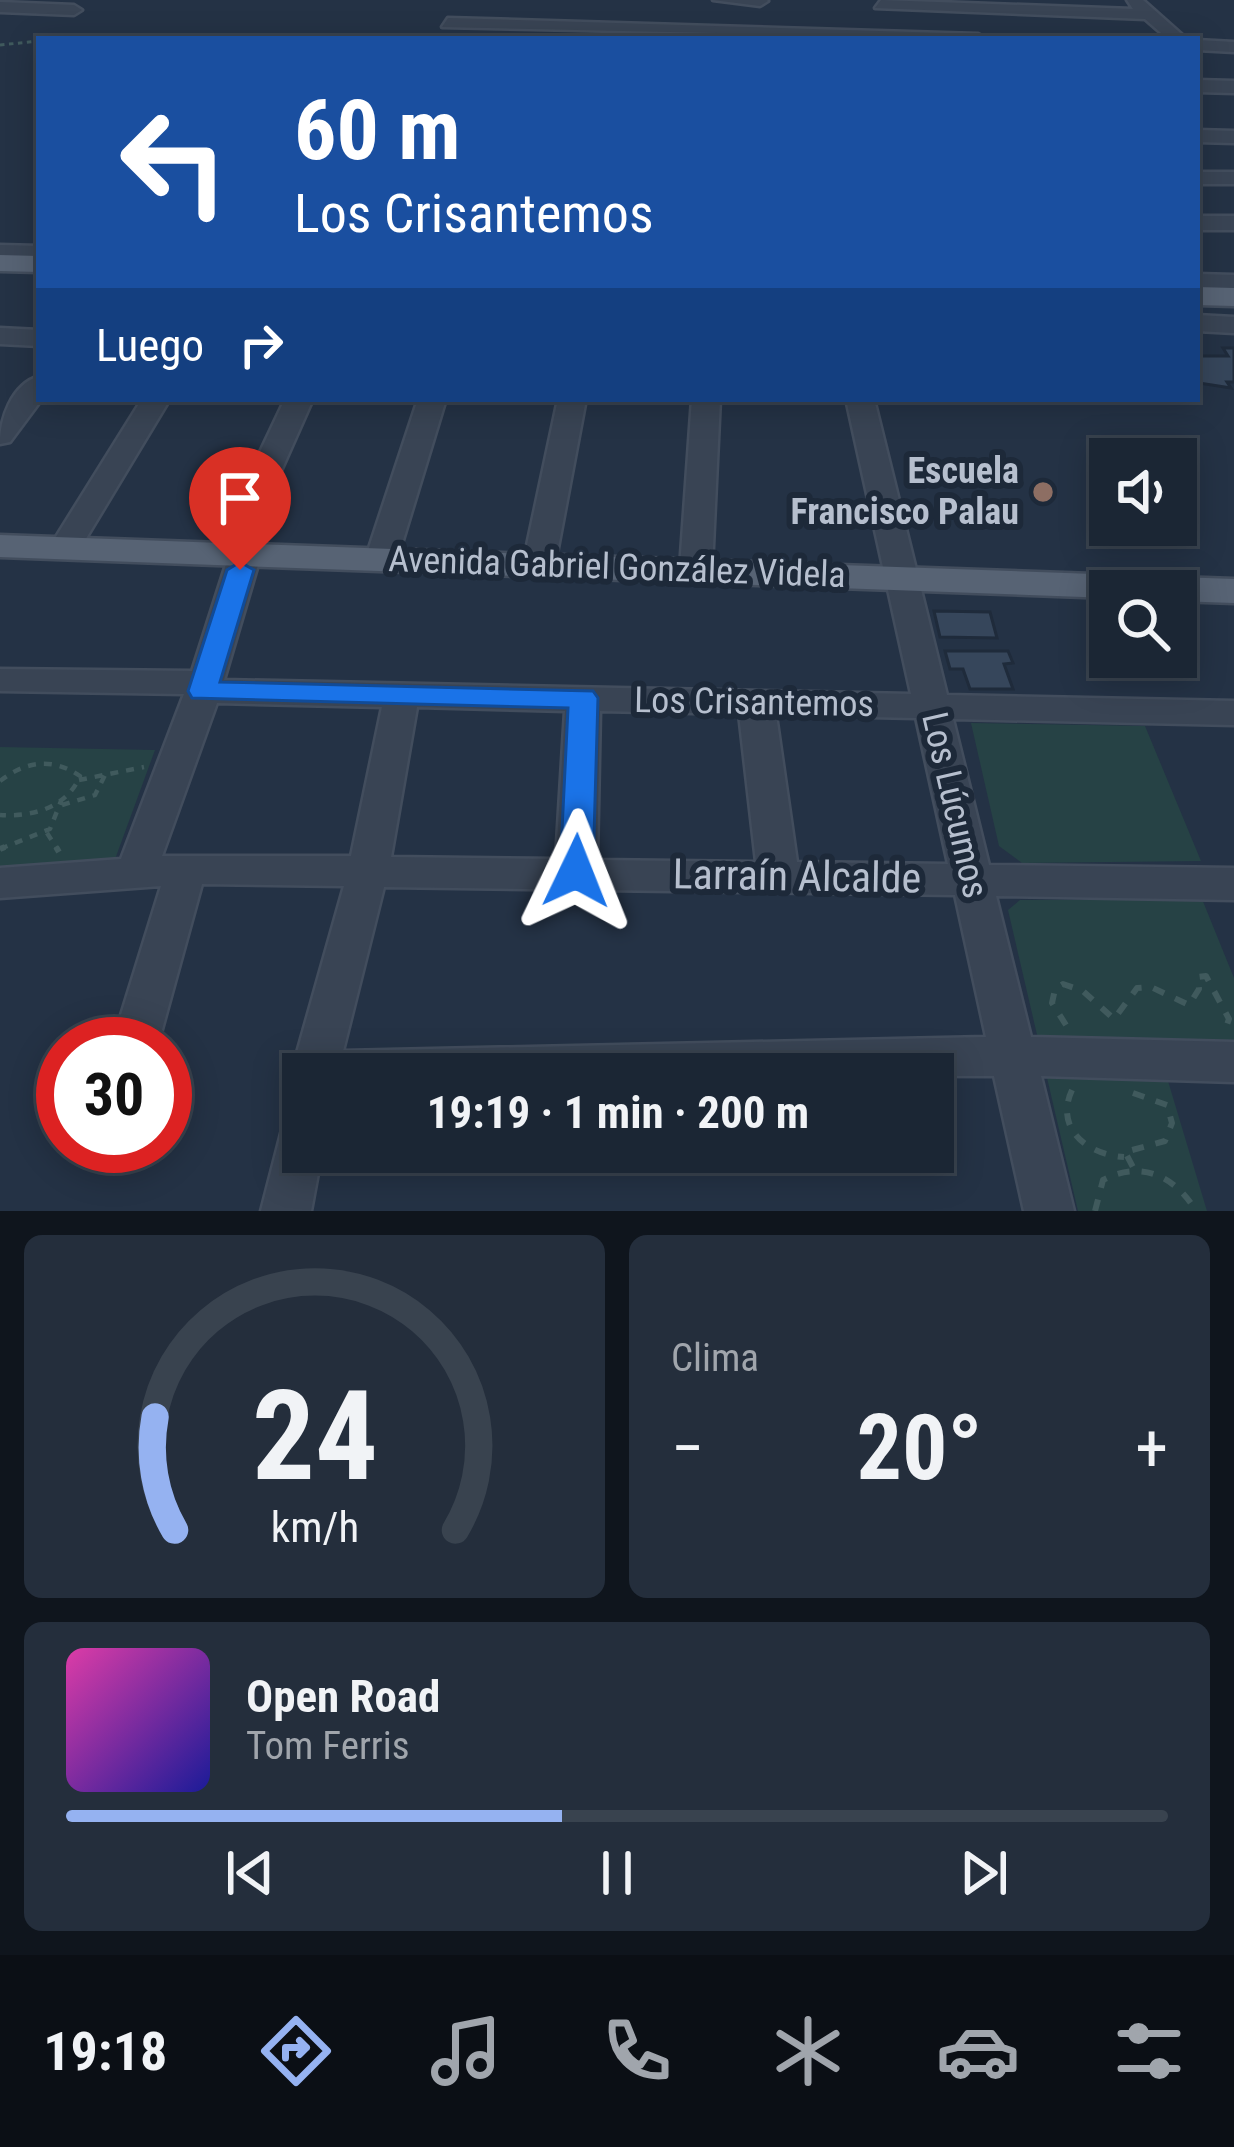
<!DOCTYPE html>
<html lang="es">
<head>
<meta charset="utf-8">
<style>
	body { margin:0; font-family:"Roboto Condensed",sans-serif; background:#242e3c; color:#f1f3f6; height:100vh; display:flex; flex-direction:column; font-size:45px; white-space:nowrap }
	* { box-sizing:border-box; margin:0 }
	p { font-size:39px; color:#a0a5ac }
	.icon { flex:none; width:66px; height:66px; fill:none; stroke:currentColor; stroke-width:2; stroke-linecap:round; stroke-linejoin:round }
	.map { position:relative; height:1211px; overflow:hidden }
	.sheet { display:flex; flex-direction:column; gap:24px; padding:24px; background:#0f151d; flex:1 }
	.sheet>* { flex:none }
	.banner { position:absolute; left:36px; top:36px; width:1164px; height:366px; border-radius:0px; box-shadow:0 6px 30px #0003,0 0 0 3px #39434f; background:#1a4fa0; color:#fff; overflow:hidden }
	.tools { position:absolute; left:1089px; top:438px; display:grid; gap:24px }
	.tools a { display:grid; place-items:center; width:108px; height:108px; border-radius:0px; background:#1b2634; box-shadow:0 6px 30px #0003,0 0 0 3px #39434f; font-size:60px }
	.speed { position:absolute; left:36px; top:1017px; display:flex; gap:24px; font-size:60px; font-weight:700; text-align:center }
	.speed>* { display:grid; place-content:center; width:156px; height:156px; border-radius:50%; background:#1b2634; box-shadow:0 6px 30px #0003,0 0 0 3px #39434f; line-height:1 }
	.speed .limit { border:18px solid #d22; background:#fff; color:#111 }
	.pin { position:absolute; display:grid; place-items:center; width:102px; height:102px; color:#fff; margin:-123px -51px; border-radius:50% 50% 50% 0; rotate:-45deg; box-shadow:0 0 12px #0007 }
	.pin .icon { rotate:45deg }
	.me { position:absolute; width:132px; margin:-66px; rotate:2deg; stroke-linejoin:round; filter:drop-shadow(0 0 9px #0008) }
	.turn { display:flex; align-items:center; gap:42px; height:252px; padding:0 60px; font-size:54px }
	.turn .icon { width:156px; height:156px; stroke-width:2.5 }
	.turn b { display:block; font-size:84px; line-height:102px }
	.then { display:flex; align-items:center; height:114px; padding:0 60px; background:#0003; gap:24px; font-size:45px }
	.big { font-size:90px; font-weight:700; line-height:1.1 }
	.sheet .widget { flex:1; display:flex; flex-direction:column; justify-content:center; gap:18px; min-width:0; padding:0 42px; border-radius:18px; background:#242e3c }
	.sheet .dial { align-items:center; gap:0 }
	.dial svg { height:312px; overflow:visible; fill:none; stroke:#39434f; stroke-width:7; stroke-linecap:round; text-anchor:middle }
	.dial text { fill:#f1f3f6; stroke:none }
	.song { display:flex; align-items:center; gap:36px }
	.cover { width:144px; height:144px; border-radius:18px; background:linear-gradient(135deg,hsl(320 70% 55%),hsl(240 70% 35%)) }
	.played { height:12px; border-radius:6px; background:linear-gradient(90deg,#95b2f1 45%,#39434f 45%) }
	.keys { display:flex; justify-content:space-around; direction:ltr }
	.heat { display:flex; justify-content:space-between; align-items:center; font-size:66px; direction:ltr }
	.sheet .tiles { flex:1; display:grid; gap:24px; grid-template-columns:1fr 1fr }
	.widget:last-child { grid-column:span 2 }
	.trip { position:absolute; left:282px; top:1053px; width:672px; height:120px; border-radius:0px; background:#1b2634; box-shadow:0 6px 30px #0003,0 0 0 3px #39434f; font-weight:700; line-height:120px; text-align:center }
	.tabs { display:flex; height:192px; justify-content:space-around; align-items:center; background:#0b0f15; color:#a0a5ac }
	.tabs .icon { width:84px; height:84px }
	.tabs .current { color:#95b2f1 }
	.tabs b { font-size:54px; color:#f1f3f6 }
	.map>svg:first-child { display:block }
	.green { fill:#264245 }
	.building { fill:#36465b; stroke:#1f2b3b; stroke-width:3 }
	.lines { fill:none; stroke-linecap:round; stroke-linejoin:round }
	.minor-casing { stroke:#424d5d; stroke-width:5 }
	.major-casing { stroke:#424d5d; stroke-width:5 }
	.path-far2 { stroke:#405a5d; stroke-width:3; stroke-dasharray:4.5 4.5; stroke-linecap:butt }
	.path-far1 { stroke:#405a5d; stroke-width:4.5; stroke-dasharray:8 8; stroke-linecap:butt }
	.path { stroke:#405a5d; stroke-width:6; stroke-dasharray:12 12; stroke-linecap:butt }
	.minor { fill:#394454; fill-rule:evenodd }
	.major { fill:#576374; fill-rule:evenodd }
	.route { fill:#1a73e8; stroke:#114b97; stroke-width:3 }
	.education-dot { fill:#8d6e63; stroke:#1d2939; stroke-width:4.5 }
	.labels { text-anchor:middle; dominant-baseline:central; stroke-width:12; stroke-linejoin:round; paint-order:stroke }
	.poi-label { font-size:36px; font-weight:bold; fill:#b6bfce; stroke:#1d2939; text-anchor:end }
	.street-label { font-size:36px; fill:#b6bfce; stroke:#1d2939 }
	.near-street-label { font-size:42px; fill:#b6bfce; stroke:#1d2939 }
</style>
</head>
<body>
<div class="map">
<svg width="1234" height="1211" viewBox="0 0 1234 1211">
	<rect width="100%" height="100%" fill="#243245"/>
	<path class="green" d="M971 723 1145 726 1201 861 1022 863 999 846Z
		M0 747 155 750 114 862 0 871Z
		M1202 899 1234 978V1049L1159 1051 1207 1211H1078L1008 910 1020 900Z"/>
	<path class="building" d="M1223 348H1234V382H1227L1231 388 1199 383 1197 356H1228Z
		M934 611 990 612 997 638 940 637Z
		M945 651H1008L1013 663 1004 664 1013 689H970L963 669H950Z"/>
	<g class="lines">
		<defs>
			<path id="minor" d="M713 0H767L768 1 760 6Z
				M881 0 1133 9 1127 0H1143L1187 39H1168L1145 19 875 8Z
				M0 2 74 5 82 10 74 15 0 12Z
				M448 18 978 34 987 39 442 27Z
				M1197 40 1234 42V52L1197 50Z
				M1197 80 1234 81V93L1197 92Z
				M1197 130 1234 131V143L1197 142Z
				M1197 172H1234V184H1197Z
				M1197 216H1234V230H1197Z
				M0 245 39 246V260L0 259Z
				M1197 274 1234 275V289L1197 288Z
				M1197 315 1234 317V333L1197 331Z
				M0 328 39 330V346L0 344Z
				M39 376 42 399 10 442 0 444C0 419 11 385 39 376Z
				M142 399H170L76 555H54L49 548Z
				M285 399H313L249 543 260 558 224 680 911 694 846 399H874L947 695 1234 701V725L953 719 989 865 1234 868V900L996 896 1031 1037 1234 1042V1082L1041 1076 1074 1211H1024L994 1076 303 1074V1090L291 1074 344 886 202 884 158 1044H112L161 886 0 898V868L121 859 184 694 0 691V669L192 671 228 558 217 543ZM217 703 382 707 351 856H162ZM417 707 565 711 556 859 391 857ZM600 711 739 714 756 862 597 860ZM776 715 916 718 948 864 797 862ZM384 887 955 895 986 1037 343 1051Z
				M418 399H446L397 560 392 567H370L365 560Z
				M558 399H586L555 564 539 574 523 564Z
				M692 399H720L712 568 696 578 680 568Z
				M303 1108V1152H322L311 1211H261L286 1114Z"/>
			<path id="major" d="M0 255 39 256V272L0 271Z
				M1197 287 1234 288V306L1197 305Z
				M0 535 1234 579V603L1176 601V591H1110V598L0 557Z"/>
		</defs>
		<use href="#minor" class="minor-casing"/>
		<use href="#major" class="major-casing"/>
		<path class="path-far2" d="M48 39 53 32
			M0 45 39 41"/>
		<path class="path-far1" d="M79 780 144 767
			M0 781C26 761 52 757 80 776 67 808 32 817 0 815
			M62 805 95 795 106 773
			M47 833 58 850
			M0 849 50 829 61 801"/>
		<path class="path" d="M56 847 59 852
			M0 849 5 847
			M1066 1025 1052 1003 1055 989 1063 984 1083 991 1114 1019 1137 988 1151 987 1189 1005 1199 989 1198 977 1206 976 1229 1019 1225 1030
			M1072 1090C1054 1129 1088 1155 1124 1157
			M1133 1093 1167 1105 1172 1123 1165 1141 1125 1152 1134 1169
			M1095 1211 1103 1180C1141 1160 1175 1176 1196 1211"/>
		<use href="#minor" class="minor"/>
		<use href="#major" class="major"/>
	</g>
	<path class="route" d="M240 562 254 570 220 682 593 691 598 698 593 871 588 880H564L560 871 568 708 192 698 188 691 227 570Z"/>
	<circle class="education-dot" cx="1043" cy="492" r="12"/>
	<g class="labels">
		<g class="poi-label">
			<text x="1019" y="471">Escuela<tspan x="1019" dy="41">Francisco Palau</tspan></text>
		</g>
		<g class="street-label">
			<text transform="translate(617 567) rotate(2)">Avenida Gabriel González Videla</text>
			<text transform="translate(754 702) rotate(1)">Los Crisantemos</text>
			<text transform="translate(955 805) rotate(77)">Los Lúcumos</text>
		</g>
		<g class="near-street-label">
			<text transform="translate(797 876) rotate(1)">Larraín Alcalde</text>
		</g>
	</g>
</svg>
<div class="tools">
<a><svg class="icon" aria-label="sound" viewBox="0 0 24 24"><path d="M4 9h4l5-4v14l-5-4H4zM17 9q2 3 0 6"/></svg></a>
<a><svg class="icon" aria-label="search" viewBox="0 0 24 24"><circle cx="10" cy="10" r="6"/><path d="M15 15l6 6"/></svg></a>
</div>
<div class="speed"><div class="limit">30</div></div>
<div class="pin" style="left:240px;top:570px;background:#d93025"><svg class="icon" aria-label="arrive" viewBox="0 0 24 24"><path d="M6 21V4h12l-3 4 3 4H6"/></svg></div>
<svg class="me" style="left:576px;top:871px" viewBox="-20 -20 40 40"><path d="M0-17L14 15 0 8-14 15z" fill="#1a73e8" stroke="#fff" stroke-width="4"/></svg>
<div class="trip">19:19 · 1 min · 200 m</div>
<div class="banner">
<div class="turn"><svg class="icon" aria-label="left" viewBox="0 0 24 24"><path d="M17 20v-9H6M10 6l-5 5 5 5"/></svg><div><b>60 m</b>Los Crisantemos</div></div>
<div class="then">Luego<svg class="icon" aria-label="right" viewBox="0 0 24 24"><path d="M7 20v-9h11M14 6l5 5-5 5"/></svg></div>
</div>
</div>
<section class="sheet">
<div class="tiles">
<div class="widget dial"><svg viewBox="0 0 100 80">
<path d="M14 69A42 42 0 1 1 86 69"/>
<path d="M14 69A42 42 0 0 1 9 40" stroke="#95b2f1"/>
<text x="50" y="56" font-size="32" font-weight="700">24</text>
<text x="50" y="72" font-size="11">km/h</text>
</svg></div>
<div class="widget"><p>Clima</p>
<div class="heat"><a>−</a><b class="big">20°</b><a>+</a></div>
</div>
<div class="widget">
<div class="song"><i class="cover"></i><div><b>Open Road</b><p>Tom Ferris</p></div></div>
<div class="played"></div>
<div class="keys"><svg class="icon" aria-label="previous" viewBox="0 0 24 24"><path d="M18 5L8 12l10 7zM5 5v14"/></svg><svg class="icon" aria-label="pause" viewBox="0 0 24 24"><path d="M8 5v14M16 5v14"/></svg><svg class="icon" aria-label="next" viewBox="0 0 24 24"><path d="M6 5l10 7-10 7zM19 5v14"/></svg></div>
</div>
</div>
</section>
<nav class="tabs">
<b>19:18</b>
<svg class="icon current" aria-label="directions" viewBox="0 0 24 24"><path d="M12 3l9 9-9 9-9-9zM9 14v-3h6M13 9l2 2-2 2"/></svg>
<svg class="icon" aria-label="music" viewBox="0 0 24 24"><path d="M9 18V5l10-2v13"/><circle cx="6" cy="18" r="3"/><circle cx="16" cy="16" r="3"/></svg>
<svg class="icon" aria-label="phone" viewBox="0 0 24 24"><path d="M5 4h4l2 5-3 2q2 4 5 5l2-3 5 2v4C11 20 4 13 5 4z"/></svg>
<svg class="icon" aria-label="climate" viewBox="0 0 24 24"><path d="M12 3v18M4 7l16 10M4 17L20 7"/></svg>
<svg class="icon" aria-label="car" viewBox="0 0 24 24"><path d="M5 17H2v-5l4-1 3-4h7l3 4 3 1v5h-3M9 17h6M6 11h13"/><circle cx="7" cy="17" r="2"/><circle cx="17" cy="17" r="2"/></svg>
<svg class="icon" aria-label="filters" viewBox="0 0 24 24"><path d="M4 7h16M4 17h16"/><circle cx="9" cy="7" r="2"/><circle cx="15" cy="17" r="2"/></svg>
</nav>
</body>
</html>
